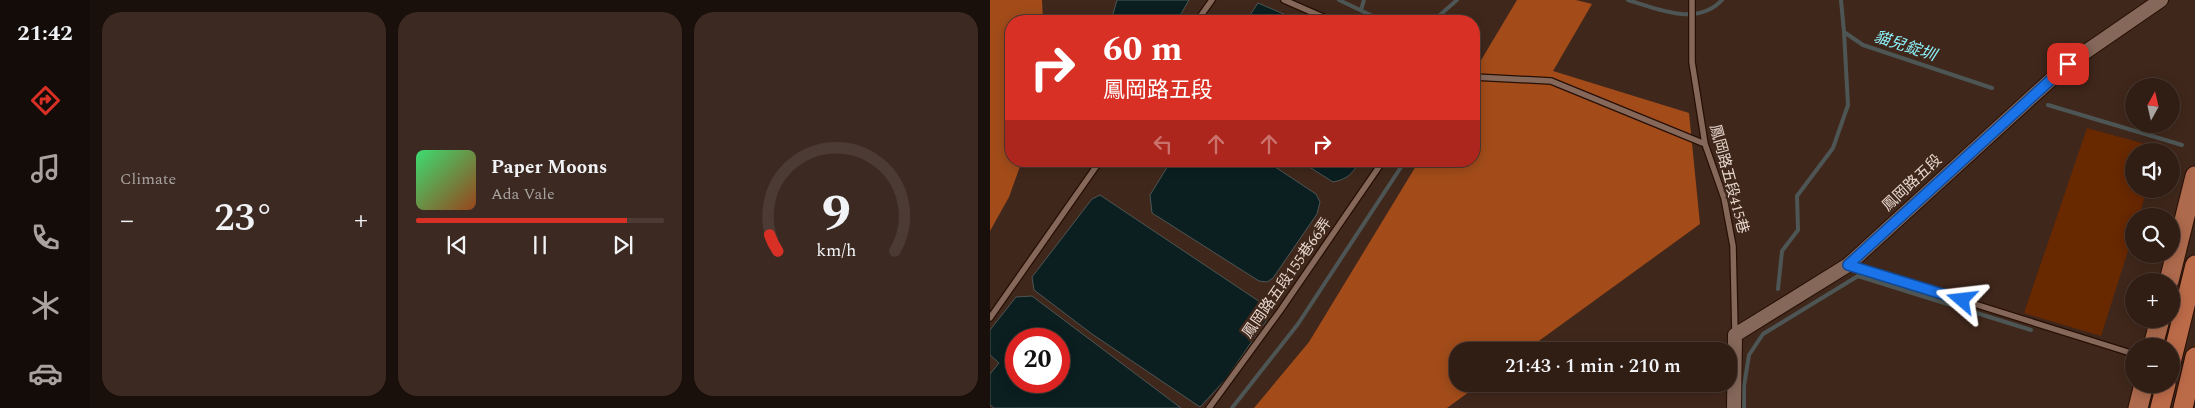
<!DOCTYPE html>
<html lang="en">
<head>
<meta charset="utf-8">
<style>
	body { margin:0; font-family:Spectral,"Noto Sans TC",serif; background:#3c2a22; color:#f1f3f6; height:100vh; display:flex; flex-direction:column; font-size:19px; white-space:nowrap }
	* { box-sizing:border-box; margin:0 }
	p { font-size:16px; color:#a8a2a0 }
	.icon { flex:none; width:28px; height:28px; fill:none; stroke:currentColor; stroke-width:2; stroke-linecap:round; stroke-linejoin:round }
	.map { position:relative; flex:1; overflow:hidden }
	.sheet { display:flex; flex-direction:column; gap:12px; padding:12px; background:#1a100b; width:900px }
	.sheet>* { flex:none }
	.hud { position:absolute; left:15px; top:15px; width:475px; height:152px; border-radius:20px; box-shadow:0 2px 12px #0003,0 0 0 1px #4b3b34; background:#d93025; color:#fff; overflow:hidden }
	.needle { width:32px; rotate:8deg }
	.tools { position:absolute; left:1135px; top:78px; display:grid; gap:10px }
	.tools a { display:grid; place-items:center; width:55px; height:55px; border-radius:50%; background:#301d14; box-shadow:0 2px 12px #0003,0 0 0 1px #4b3b34; font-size:25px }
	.speed { position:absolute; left:15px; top:328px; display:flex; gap:10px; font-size:25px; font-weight:700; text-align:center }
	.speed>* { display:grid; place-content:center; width:65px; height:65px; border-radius:50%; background:#301d14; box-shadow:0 2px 12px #0003,0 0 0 1px #4b3b34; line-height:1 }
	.speed .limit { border:8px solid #d22; background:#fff; color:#111 }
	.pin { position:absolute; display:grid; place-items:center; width:42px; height:42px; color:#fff; margin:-21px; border-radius:10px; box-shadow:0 2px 8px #0006 }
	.me { position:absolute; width:55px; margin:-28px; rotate:287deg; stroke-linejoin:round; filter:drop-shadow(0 0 4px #0008) }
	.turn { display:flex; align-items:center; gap:18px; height:105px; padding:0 15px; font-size:22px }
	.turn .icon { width:65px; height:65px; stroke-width:2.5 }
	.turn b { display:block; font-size:35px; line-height:42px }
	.lanes { display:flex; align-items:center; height:48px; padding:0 15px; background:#0003; justify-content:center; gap:25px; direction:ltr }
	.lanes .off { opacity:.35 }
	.big { font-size:38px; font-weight:600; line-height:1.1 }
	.sheet .card { flex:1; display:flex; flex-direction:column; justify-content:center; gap:8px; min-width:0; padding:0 18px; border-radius:20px; background:#3c2a22 }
	.sheet .dial { align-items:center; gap:0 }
	.dial svg { height:130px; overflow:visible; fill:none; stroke:#4b3b34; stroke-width:7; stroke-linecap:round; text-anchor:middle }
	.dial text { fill:#f1f3f6; stroke:none }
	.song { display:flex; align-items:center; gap:15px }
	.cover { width:60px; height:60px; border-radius:8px; background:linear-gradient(135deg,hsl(140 70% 55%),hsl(20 70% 35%)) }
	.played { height:5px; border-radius:2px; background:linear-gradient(90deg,#d93025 85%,#4b3b34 85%) }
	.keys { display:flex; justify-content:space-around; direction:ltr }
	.heat { display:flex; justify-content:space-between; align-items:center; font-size:28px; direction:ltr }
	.sheet .tiles { flex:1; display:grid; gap:12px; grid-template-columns:repeat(3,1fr) }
	.trip { position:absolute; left:459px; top:342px; width:288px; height:50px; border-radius:20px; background:#301d14; box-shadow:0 2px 12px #0003,0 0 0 1px #4b3b34; font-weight:600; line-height:50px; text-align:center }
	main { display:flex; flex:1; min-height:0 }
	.tab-bar { display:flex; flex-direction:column; width:90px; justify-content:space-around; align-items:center; background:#130c08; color:#a8a2a0 }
	.tab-bar .icon { width:35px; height:35px }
	.tab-bar .active { color:#d93025 }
	.tab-bar b { font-size:22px; color:#f1f3f6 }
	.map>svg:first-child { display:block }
	.green { fill:#682800 }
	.forest { fill:#a34c1a }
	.water { fill:#0b1f20; stroke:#4d5654; fill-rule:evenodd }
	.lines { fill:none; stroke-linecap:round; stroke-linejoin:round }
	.stream { stroke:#4d5654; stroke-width:4 }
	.service-casing { stroke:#260f04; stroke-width:8 }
	.tertiary-casing { stroke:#260f04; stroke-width:16 }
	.primary-casing { stroke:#260f04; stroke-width:21 }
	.trunk-casing { stroke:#260f04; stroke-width:21 }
	.service { stroke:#85685a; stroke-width:5.5 }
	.tertiary { stroke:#85685a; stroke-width:14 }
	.primary { stroke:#ae6a4d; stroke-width:19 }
	.trunk { stroke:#bc6b49; stroke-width:19 }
	.route-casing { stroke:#114b97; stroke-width:12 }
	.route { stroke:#1a73e8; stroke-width:9 }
	.labels { text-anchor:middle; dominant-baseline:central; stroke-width:5; stroke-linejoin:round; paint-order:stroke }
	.street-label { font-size:15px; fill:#e7d6ce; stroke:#40271b }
	.water-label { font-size:16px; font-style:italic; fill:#8bf1f9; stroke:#40271b }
</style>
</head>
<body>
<main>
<nav class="tab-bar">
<b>21:42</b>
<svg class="icon active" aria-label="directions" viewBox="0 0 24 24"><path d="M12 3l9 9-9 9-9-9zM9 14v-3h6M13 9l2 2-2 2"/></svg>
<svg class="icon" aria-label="music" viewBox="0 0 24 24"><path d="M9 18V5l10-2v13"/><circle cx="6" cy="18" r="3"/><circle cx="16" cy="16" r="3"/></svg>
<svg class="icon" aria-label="phone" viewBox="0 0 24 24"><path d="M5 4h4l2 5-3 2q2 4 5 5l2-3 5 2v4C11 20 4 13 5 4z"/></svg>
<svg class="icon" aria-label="climate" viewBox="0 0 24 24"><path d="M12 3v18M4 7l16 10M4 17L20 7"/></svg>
<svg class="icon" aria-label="car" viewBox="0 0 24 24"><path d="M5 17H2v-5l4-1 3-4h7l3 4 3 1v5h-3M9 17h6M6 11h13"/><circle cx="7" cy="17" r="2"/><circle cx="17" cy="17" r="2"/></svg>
</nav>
<section class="sheet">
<div class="tiles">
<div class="card"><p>Climate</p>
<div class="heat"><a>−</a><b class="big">23°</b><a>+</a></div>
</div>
<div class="card">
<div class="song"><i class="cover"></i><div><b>Paper Moons</b><p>Ada Vale</p></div></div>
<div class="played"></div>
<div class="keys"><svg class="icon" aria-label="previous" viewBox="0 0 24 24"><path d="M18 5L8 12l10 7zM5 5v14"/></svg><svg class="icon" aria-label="pause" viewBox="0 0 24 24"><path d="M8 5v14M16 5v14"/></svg><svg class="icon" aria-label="next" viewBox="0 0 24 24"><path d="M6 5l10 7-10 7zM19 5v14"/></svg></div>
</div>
<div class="card dial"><svg viewBox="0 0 100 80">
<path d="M14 69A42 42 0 1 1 86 69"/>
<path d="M14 69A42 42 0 0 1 9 59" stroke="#d93025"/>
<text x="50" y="56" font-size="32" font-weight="700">9</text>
<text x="50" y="72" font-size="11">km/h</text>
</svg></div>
</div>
</section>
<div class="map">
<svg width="1205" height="408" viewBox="0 0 1205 408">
	<rect width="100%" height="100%" fill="#40271b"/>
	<path class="green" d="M1097 128 1170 148 1169 151H1144V189H1157L1149 216H1144V232L1111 336 1034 313Z"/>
	<path class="forest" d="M0 0H52L53 21H21V161H32L19 197 0 231Z
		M527 0H586L602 4 563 71 699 113 710 224 535 351H468V384H490L457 408H264L319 342 429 161H484V72Z"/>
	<path class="water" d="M127 0H199L187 21H121Z
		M268 3 310 21H256Z
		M181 161H276L326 194 330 202 327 214 283 278 277 282 269 281 162 213 160 195Z
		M310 161H370C362 174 358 179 343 182Z
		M110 195 276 306 280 315 236 379 210 407 102 334 44 290 42 277 102 199Z
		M42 296 191 408H4L0 405V374L9 363 0 355V330L26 297ZM26 339H69V381H26Z"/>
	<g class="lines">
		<path class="stream" d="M349 0 393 21
			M638 0C668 9 707 27 732 0
			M851 0 854 32 873 45 1002 88
			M371 10 374 0
			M443 21 467 0
			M1058 105 1192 145
			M788 289 792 251 808 230 807 196 843 148 858 105 854 32
			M242 408 308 324 415 161
			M754 408V386L759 355 773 334 868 276 1041 330"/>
		<defs>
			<path id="service" d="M294 0 342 21
				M702 0V62L715 144 734 198 743 246 745 333
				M207 21 222 0
				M484 77 561 81 715 144
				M860 265 1144 354
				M0 318 110 161
				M219 408 290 311 393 161"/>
			<path id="tertiary" d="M744 408 745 335 858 265 1078 64 1171 0"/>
			<path id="primary" d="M1179 281 1205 176
				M1163 346 1170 319
				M1148 408 1154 384"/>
			<path id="trunk" d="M1181 363 1205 265
				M1170 408 1176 384
				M1193 408 1205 357"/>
		</defs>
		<use href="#service" class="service-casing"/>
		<use href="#tertiary" class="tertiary-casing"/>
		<use href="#primary" class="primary-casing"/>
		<use href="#trunk" class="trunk-casing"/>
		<use href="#service" class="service"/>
		<use href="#tertiary" class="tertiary"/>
		<use href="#primary" class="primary"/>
		<use href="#trunk" class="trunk"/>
	</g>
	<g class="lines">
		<defs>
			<path id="route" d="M972 300 858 265 1078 64"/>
		</defs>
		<use href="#route" class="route-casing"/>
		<use href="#route" class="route"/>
	</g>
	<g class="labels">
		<g class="street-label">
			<text transform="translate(739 179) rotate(75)">鳳岡路五段415巷</text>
			<text transform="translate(922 183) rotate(-43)">鳳岡路五段</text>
			<text transform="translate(297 278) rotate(-55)">鳳岡路五段155巷66弄</text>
		</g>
		<g class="water-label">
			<text transform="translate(915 46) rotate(18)">貓兒錠圳</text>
		</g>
	</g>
</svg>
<div class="tools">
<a><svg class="needle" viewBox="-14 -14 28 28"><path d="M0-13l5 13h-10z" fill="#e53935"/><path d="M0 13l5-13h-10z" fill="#a8a2a0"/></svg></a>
<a><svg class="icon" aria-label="sound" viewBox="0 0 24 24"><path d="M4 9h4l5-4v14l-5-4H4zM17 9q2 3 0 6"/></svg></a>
<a><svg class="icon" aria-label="search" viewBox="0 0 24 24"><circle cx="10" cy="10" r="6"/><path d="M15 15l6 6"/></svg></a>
<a>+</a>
<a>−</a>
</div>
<div class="speed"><div class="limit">20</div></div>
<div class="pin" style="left:1078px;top:64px;background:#d93025"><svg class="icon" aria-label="arrive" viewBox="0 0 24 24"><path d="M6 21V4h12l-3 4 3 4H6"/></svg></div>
<svg class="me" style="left:972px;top:300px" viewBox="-20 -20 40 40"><path d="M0-17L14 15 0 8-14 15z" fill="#1a73e8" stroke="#fff" stroke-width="4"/></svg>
<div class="trip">21:43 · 1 min · 210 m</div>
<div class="hud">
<div class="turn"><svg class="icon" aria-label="right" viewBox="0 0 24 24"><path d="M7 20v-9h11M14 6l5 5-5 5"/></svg><div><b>60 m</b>鳳岡路五段</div></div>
<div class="lanes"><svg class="icon off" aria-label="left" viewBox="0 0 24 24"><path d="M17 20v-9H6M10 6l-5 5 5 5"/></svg><svg class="icon off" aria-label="ahead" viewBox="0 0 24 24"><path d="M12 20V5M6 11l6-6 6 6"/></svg><svg class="icon off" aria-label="ahead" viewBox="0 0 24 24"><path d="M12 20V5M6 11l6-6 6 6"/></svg><svg class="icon" aria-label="right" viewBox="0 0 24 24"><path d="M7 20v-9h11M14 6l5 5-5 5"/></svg></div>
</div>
</div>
</main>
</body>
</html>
